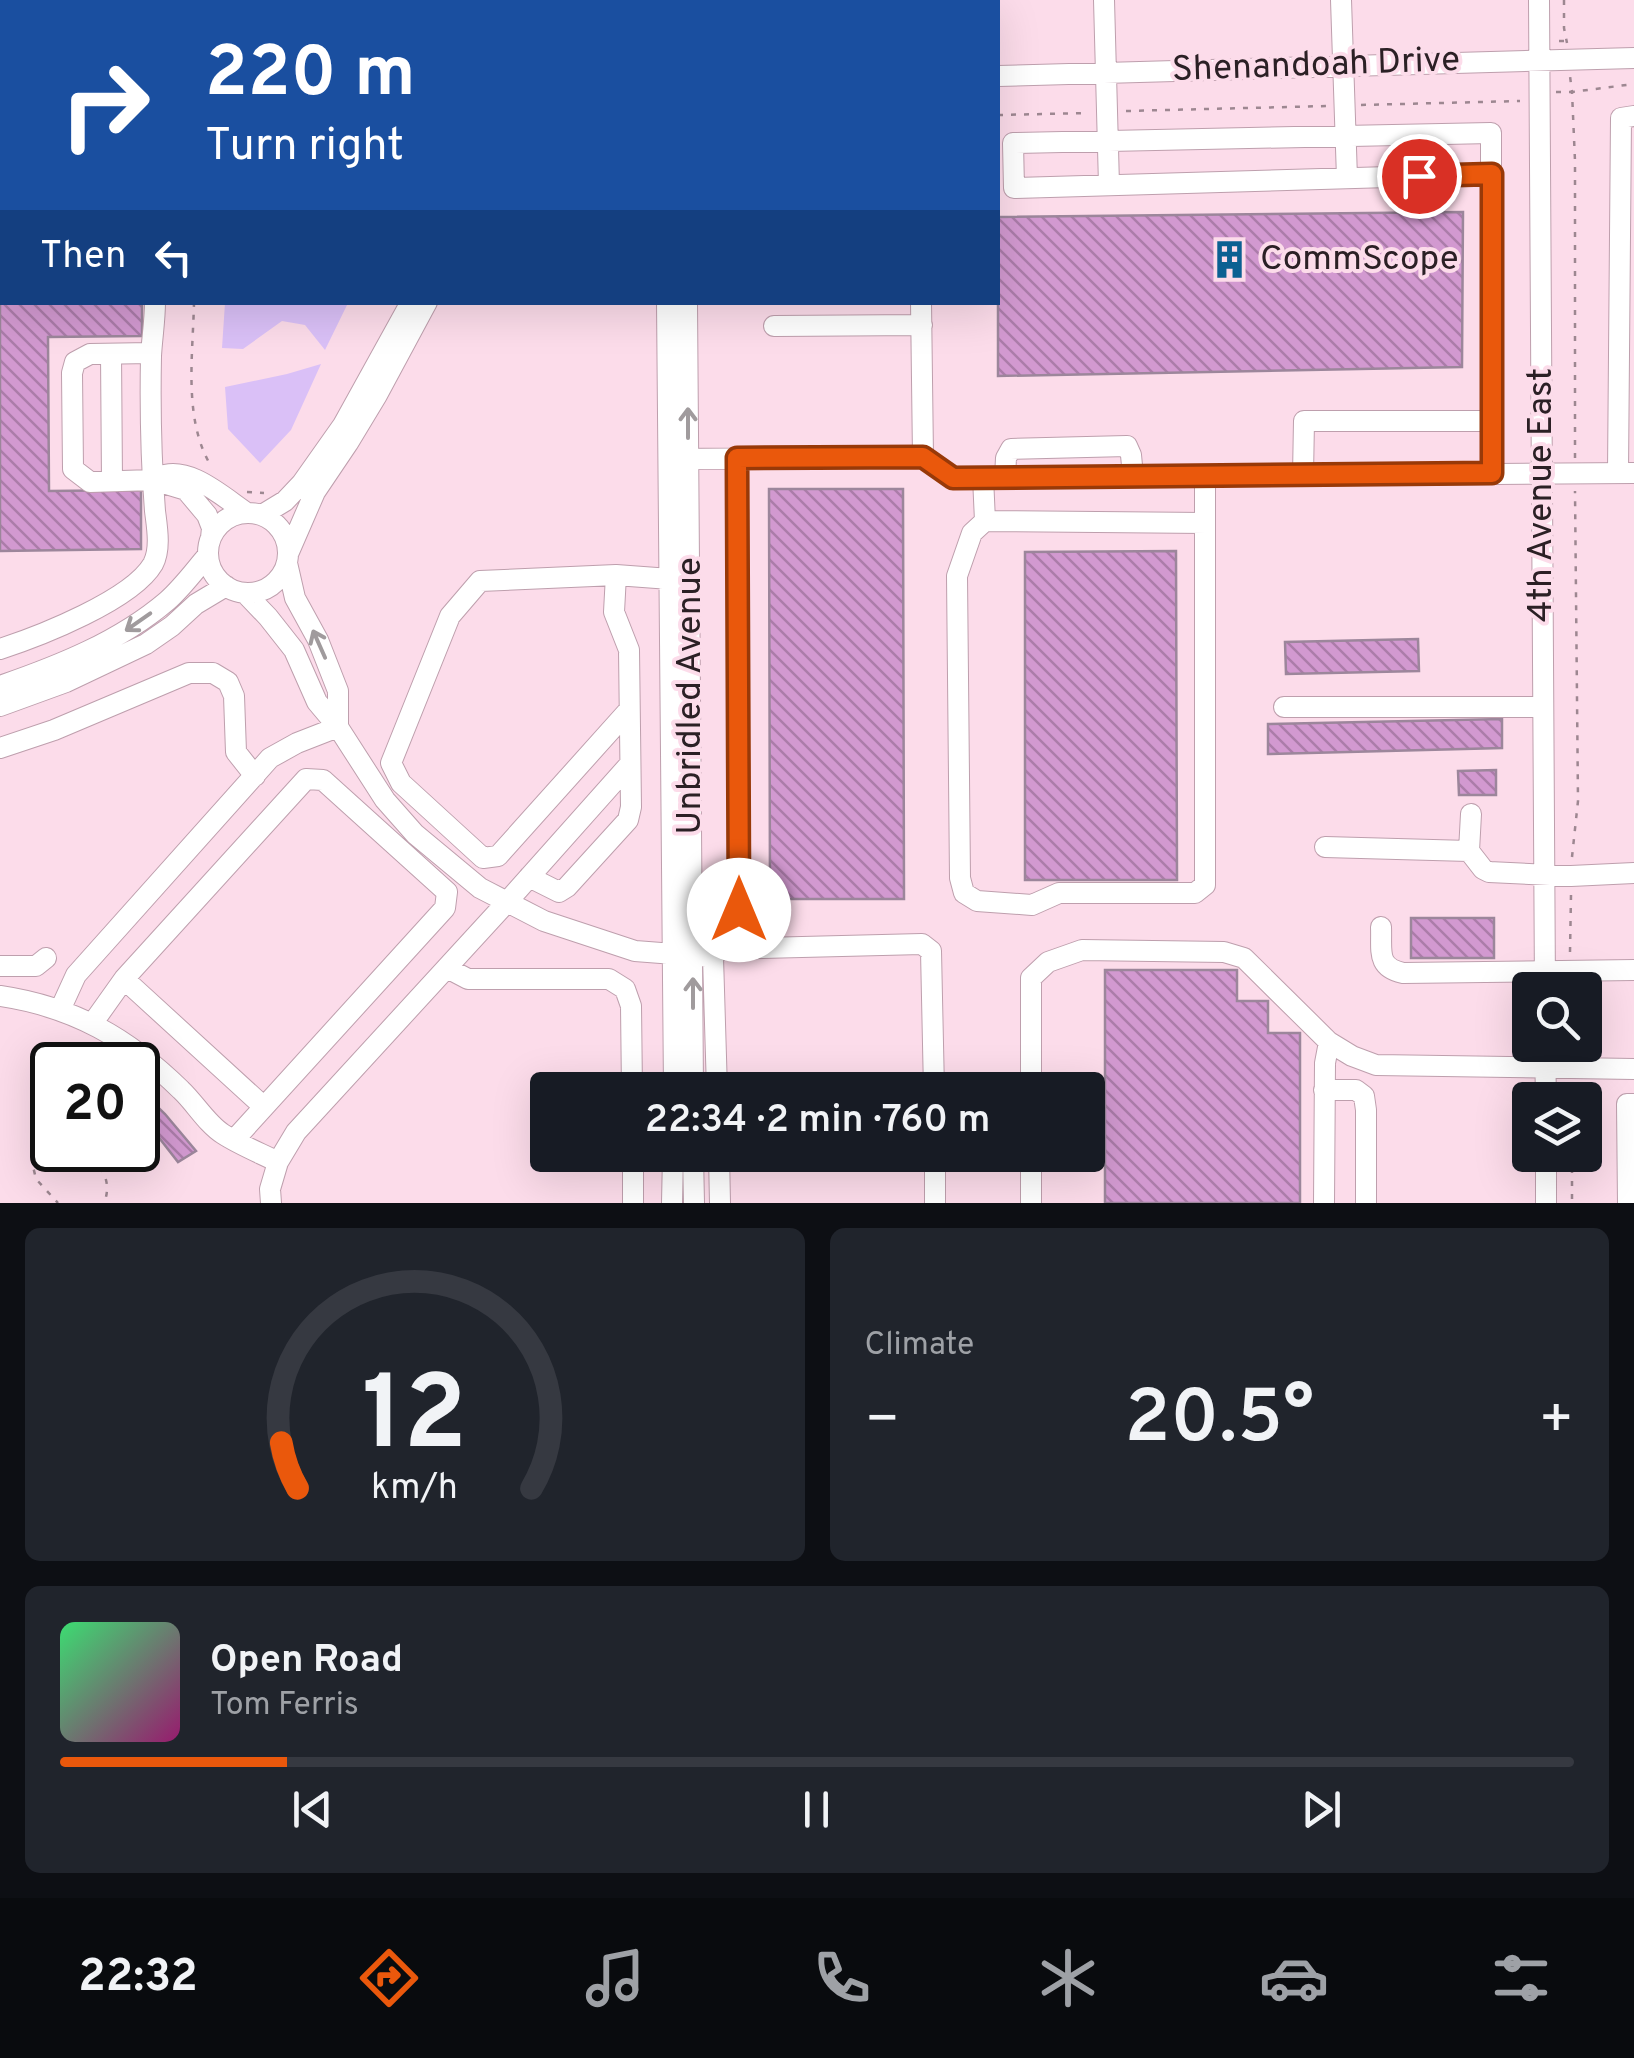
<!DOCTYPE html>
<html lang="en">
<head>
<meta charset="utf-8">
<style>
	body { margin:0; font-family:Overpass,sans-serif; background:#20242c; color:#f1f3f6; height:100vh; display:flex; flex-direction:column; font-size:38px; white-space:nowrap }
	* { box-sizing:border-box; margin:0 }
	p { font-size:32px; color:#9ea1a6 }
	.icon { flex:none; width:55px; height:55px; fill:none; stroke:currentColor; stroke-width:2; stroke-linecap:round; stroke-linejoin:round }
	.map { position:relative; height:1203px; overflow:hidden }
	.side { display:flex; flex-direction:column; gap:25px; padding:25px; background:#0d0f14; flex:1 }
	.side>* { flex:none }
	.guide { position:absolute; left:0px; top:0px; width:1000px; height:305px; box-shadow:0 10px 40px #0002; background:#1a4fa0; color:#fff; overflow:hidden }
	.tools { position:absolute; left:1512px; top:972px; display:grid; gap:20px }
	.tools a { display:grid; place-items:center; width:90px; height:90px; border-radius:10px; background:#171b24; box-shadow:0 10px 40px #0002; font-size:50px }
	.speed { position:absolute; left:30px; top:1042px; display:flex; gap:20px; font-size:50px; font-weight:700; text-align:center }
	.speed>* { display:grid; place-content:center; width:130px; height:130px; border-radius:50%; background:#171b24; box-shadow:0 10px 40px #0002; line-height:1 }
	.speed .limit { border:5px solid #111; border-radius:15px; background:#fff; color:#111 }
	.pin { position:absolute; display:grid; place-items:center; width:85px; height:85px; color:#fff; margin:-42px; border:5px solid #fff; border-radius:50%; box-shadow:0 2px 10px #0007 }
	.me { position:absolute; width:110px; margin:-55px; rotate:0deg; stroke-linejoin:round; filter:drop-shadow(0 0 8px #0008) }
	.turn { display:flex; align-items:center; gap:35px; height:210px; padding:0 40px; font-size:45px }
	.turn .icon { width:130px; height:130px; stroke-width:2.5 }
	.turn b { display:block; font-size:70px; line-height:85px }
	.then { display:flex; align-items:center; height:95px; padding:0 40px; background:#0003; gap:20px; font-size:38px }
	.big { font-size:75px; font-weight:600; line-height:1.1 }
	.side .tile { flex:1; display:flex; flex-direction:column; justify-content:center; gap:15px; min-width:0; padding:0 35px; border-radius:15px; background:#20242c }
	.side .dial { align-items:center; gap:0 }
	.dial svg { height:260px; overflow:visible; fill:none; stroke:#363941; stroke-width:7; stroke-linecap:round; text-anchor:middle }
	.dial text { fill:#f1f3f6; stroke:none }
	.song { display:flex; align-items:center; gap:30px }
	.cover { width:120px; height:120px; border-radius:15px; background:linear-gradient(135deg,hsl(140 70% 55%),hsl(320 70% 35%)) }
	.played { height:10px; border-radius:5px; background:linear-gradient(90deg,#ea580c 15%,#363941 15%) }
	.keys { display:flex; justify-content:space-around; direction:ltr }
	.heat { display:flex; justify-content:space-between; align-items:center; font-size:55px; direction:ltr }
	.side .tiles { flex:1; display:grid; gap:25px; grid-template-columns:1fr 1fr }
	.tile:last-child { grid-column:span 2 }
	.trip { position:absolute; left:530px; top:1072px; width:575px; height:100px; border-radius:10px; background:#171b24; box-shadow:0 10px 40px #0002; font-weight:600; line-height:100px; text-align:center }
	.dock { display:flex; height:160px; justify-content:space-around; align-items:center; background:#090b0e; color:#9ea1a6 }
	.dock .icon { width:70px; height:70px }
	.dock .active { color:#ea580c }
	.dock b { font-size:45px; color:#f1f3f6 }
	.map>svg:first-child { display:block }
	.water { fill:#dac0f7 }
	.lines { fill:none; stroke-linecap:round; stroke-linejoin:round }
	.stream { stroke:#dac0f7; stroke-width:4 }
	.building { fill:url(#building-back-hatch); stroke:#9c869b; stroke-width:2.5 }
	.minor-casing { stroke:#be9fad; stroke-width:22 }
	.path { stroke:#9d8791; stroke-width:2.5; stroke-dasharray:5 8; stroke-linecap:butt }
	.minor { stroke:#fff; stroke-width:20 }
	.oneway { stroke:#a09b9d }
	.route-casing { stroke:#983908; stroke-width:25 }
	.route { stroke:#ea580c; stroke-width:18 }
	.labels { text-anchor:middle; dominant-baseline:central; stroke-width:8; stroke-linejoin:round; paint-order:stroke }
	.street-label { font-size:35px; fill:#2b2025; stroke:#fcdcea }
	.poi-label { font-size:35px; fill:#2b2025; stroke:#fcdcea; text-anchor:start }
</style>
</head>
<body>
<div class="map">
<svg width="1634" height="1203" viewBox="0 0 1634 1203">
	<defs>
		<pattern id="building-back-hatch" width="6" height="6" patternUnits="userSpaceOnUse" patternTransform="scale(2.5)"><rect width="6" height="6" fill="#d299d0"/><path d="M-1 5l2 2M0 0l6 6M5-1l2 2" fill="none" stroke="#ab7ca9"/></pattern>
	</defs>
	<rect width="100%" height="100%" fill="#fcdcea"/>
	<path class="water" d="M225 303V302L348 303 325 350 305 325 282 321 243 349 222 348Z
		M321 364 291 430 260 463 228 429 225 387 287 374Z"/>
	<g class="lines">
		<path class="stream" d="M194 2 195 0
			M0 94H2"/>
	</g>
	<path class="building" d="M0 183 2 302H142V336L48 337 49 491 141 490V549L0 551Z
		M1463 212 1462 367 998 376V217Z
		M769 489H903L904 899H770Z
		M1176 551 1177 880H1025V552Z
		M1418 639 1419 671 1286 674 1285 642Z
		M1502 719V748L1268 754V724Z
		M1496 770V795H1459L1458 771Z
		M1411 918H1494V958H1411Z
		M1105 970H1237V1001H1268V1033H1300V1203H1105Z
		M85 1050 105 1062 109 1065H78Z
		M138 1088 165 1114 196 1151 178 1162 153 1130 138 1114Z"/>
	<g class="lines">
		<defs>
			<path id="minor" d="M678 0V2
				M1104 0 1109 185
				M1341 0 1347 178
				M1539 0 1545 990
				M70 2 71 0
				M0 42H2
				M998 76 1634 58
				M1491 133V174L1014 188 1013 143Z
				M0 158H2
				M1491 174 1492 473
				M667 302 674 1090
				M687 302 693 1090
				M921 302 923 457 953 478 1634 473
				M774 326 922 325
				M151 353 90 354 75 362 72 373 73 469 90 482 153 480 186 490 207 515 212 528 211 538
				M111 354 112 481
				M737 458 739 948
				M675 459 923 457
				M1618 473 1621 118 1634 116
				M1303 475 1304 421H1492
				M159 477C188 464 223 497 247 513
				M983 477 985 521 972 533 957 576 960 878 964 893 977 901 1032 905 1059 893H1195L1205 885V476
				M1005 477 1006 458 1011 449 1127 446 1131 455 1133 476
				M208 553a40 40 0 1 1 80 0a40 40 0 1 1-80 0Z
				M262 515 285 501 302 483 343 425 411 302
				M985 521 1205 523
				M288 554 315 492 348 443 377 395 427 302
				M287 563 295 598 318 640 338 691V727
				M245 593 268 617 294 650 317 702 338 727 385 800 415 834 480 888 544 921 635 951 713 957
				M0 649C40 636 132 600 153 564 161 549 157 527 155 511 151 460 150 407 151 356 152 338 155 320 155 302
				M0 686C58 666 119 642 167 601 182 588 195 570 208 555
				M0 706 66 682 146 644 172 626 196 604 226 586
				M1284 707H1543
				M628 711 498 856 483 858 401 783 391 763 450 616 480 581 616 575 670 579
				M0 748 54 730 189 673H213L228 682 234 696 236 752 255 776
				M1471 814 1469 851 1483 869 1489 872 1571 876 1634 873
				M1325 847 1469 851
				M529 877 559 892 567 887 628 820 631 807 629 650 614 612 616 575
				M1381 927C1382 951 1376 967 1403 973L1634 970
				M0 966H36L46 958
				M447 968 468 979H609L625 989 631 1006 632 1090
				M124 979 264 1107
				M0 996C74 1007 128 1038 181 1090 195 1103 207 1124 223 1134 240 1145 260 1153 278 1162L270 1189 271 1203
				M60 1010 76 975 270 758 297 743 338 727
				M92 1024 124 979 306 779 323 780 447 892 445 908 234 1140
				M1545 1045 1546 1100
				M717 1090 713 957 720 949 922 944 931 951 934 1090
				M1031 1090V978L1048 962 1082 950 1224 952 1244 958 1329 1042 1352 1056 1376 1065 1634 1069
				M1324 1090H1356L1364 1096 1366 1110V1203
				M633 1155V1203
				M693 1155 694 1203
				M719 1155 720 1203
				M935 1155V1203
				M1031 1155V1203
				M1546 1155V1203
				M278 1162 296 1132 507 902 629 765
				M672 1203 673 1155
				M1324 1203 1325 1063 1329 1042
				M1628 1203 1627 1104H1634"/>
		</defs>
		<use href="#minor" class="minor-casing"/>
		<path class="path" d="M1564 0V28L1567 43
			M224 2 225 0
			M1559 41H1567
			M1556 92H1572L1570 76
			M1361 105 1520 101
			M1126 111 1328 106
			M998 115 1088 113
			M194 302C193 356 183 419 211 466
			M1575 458V161L1572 92 1634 84
			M247 492 264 493
			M1572 857 1578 801 1575 491
			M1570 952 1571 895
			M1571 1086V1100
			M52 1142 40 1145 32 1162 36 1179 58 1203
			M81 1150C101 1162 113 1181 104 1203
			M1572 1155V1203"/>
		<use href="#minor" class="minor"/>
	</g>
	<defs><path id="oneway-shaft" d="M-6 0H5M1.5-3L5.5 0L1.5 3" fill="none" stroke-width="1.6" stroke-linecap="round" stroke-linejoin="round" transform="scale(2.5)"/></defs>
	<g class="oneway">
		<use href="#oneway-shaft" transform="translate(688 423) rotate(-90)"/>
		<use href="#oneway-shaft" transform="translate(138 622) rotate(145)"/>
		<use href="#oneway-shaft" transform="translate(319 644) rotate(-114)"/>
		<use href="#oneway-shaft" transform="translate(693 993) rotate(-90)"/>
	</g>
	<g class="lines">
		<defs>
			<path id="route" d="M739 910 737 458 923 457 953 478 1492 473V174L1419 176"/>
		</defs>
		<use href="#route" class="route-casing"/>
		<use href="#route" class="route"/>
	</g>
	<defs>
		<symbol id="building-bare" viewBox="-9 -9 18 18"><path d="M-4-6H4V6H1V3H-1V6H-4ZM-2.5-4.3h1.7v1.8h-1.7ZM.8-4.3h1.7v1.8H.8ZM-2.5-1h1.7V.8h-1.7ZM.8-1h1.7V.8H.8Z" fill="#0b6092" stroke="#fcdcea" stroke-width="2.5" paint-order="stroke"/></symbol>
	</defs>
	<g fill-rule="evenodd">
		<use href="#building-bare" x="1202" y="232" width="55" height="55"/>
	</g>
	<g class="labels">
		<g class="street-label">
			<text transform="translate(1316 66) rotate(-2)">Shenandoah Drive</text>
			<text transform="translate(1542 495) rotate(-90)">4th Avenue East</text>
			<text transform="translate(691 696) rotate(-90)">Unbridled Avenue</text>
		</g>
		<g class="poi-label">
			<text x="1260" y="260">CommScope</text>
		</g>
	</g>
</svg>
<div class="tools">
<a><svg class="icon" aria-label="search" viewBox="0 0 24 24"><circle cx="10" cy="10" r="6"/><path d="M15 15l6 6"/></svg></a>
<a><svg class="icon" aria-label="layers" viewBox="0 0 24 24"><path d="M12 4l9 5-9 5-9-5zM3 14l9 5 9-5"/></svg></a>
</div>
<div class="speed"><div class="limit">20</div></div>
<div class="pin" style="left:1419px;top:176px;background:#d93025"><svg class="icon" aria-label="arrive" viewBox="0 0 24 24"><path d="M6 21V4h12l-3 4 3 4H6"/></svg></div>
<svg class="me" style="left:739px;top:910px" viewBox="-20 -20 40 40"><circle r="19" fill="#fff"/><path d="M0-13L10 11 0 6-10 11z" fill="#ea580c"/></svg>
<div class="trip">22:34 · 2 min · 760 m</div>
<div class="guide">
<div class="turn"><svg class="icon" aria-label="right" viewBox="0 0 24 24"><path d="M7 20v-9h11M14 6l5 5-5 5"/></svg><div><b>220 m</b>Turn right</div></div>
<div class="then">Then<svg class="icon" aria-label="left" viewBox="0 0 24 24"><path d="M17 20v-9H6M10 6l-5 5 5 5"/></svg></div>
</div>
</div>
<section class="side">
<div class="tiles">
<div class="tile dial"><svg viewBox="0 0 100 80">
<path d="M14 69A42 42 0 1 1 86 69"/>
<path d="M14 69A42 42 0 0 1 9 55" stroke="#ea580c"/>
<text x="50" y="56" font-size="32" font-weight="700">12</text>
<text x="50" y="72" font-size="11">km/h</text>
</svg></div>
<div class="tile"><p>Climate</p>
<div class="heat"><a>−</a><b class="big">20.5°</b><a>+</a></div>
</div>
<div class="tile">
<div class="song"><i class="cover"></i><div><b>Open Road</b><p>Tom Ferris</p></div></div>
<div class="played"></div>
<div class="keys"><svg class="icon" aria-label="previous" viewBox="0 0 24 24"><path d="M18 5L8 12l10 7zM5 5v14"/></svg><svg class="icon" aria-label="pause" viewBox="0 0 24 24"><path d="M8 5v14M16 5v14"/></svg><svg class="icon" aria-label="next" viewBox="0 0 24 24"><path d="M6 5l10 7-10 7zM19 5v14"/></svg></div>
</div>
</div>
</section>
<nav class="dock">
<b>22:32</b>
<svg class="icon active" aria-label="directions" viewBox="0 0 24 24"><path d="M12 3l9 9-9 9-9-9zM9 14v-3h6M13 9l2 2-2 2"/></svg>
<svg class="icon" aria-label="music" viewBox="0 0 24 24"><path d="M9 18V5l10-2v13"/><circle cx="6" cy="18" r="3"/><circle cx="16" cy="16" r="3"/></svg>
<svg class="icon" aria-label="phone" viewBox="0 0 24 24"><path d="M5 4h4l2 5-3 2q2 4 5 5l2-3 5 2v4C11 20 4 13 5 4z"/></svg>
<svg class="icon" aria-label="climate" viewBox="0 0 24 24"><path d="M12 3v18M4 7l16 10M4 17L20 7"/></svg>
<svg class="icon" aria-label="car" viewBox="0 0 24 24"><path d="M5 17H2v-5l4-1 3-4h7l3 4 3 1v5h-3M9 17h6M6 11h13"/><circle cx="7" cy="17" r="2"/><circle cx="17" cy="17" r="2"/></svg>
<svg class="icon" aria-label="filters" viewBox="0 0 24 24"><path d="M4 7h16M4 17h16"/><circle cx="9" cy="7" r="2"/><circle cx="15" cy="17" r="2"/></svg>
</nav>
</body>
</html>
